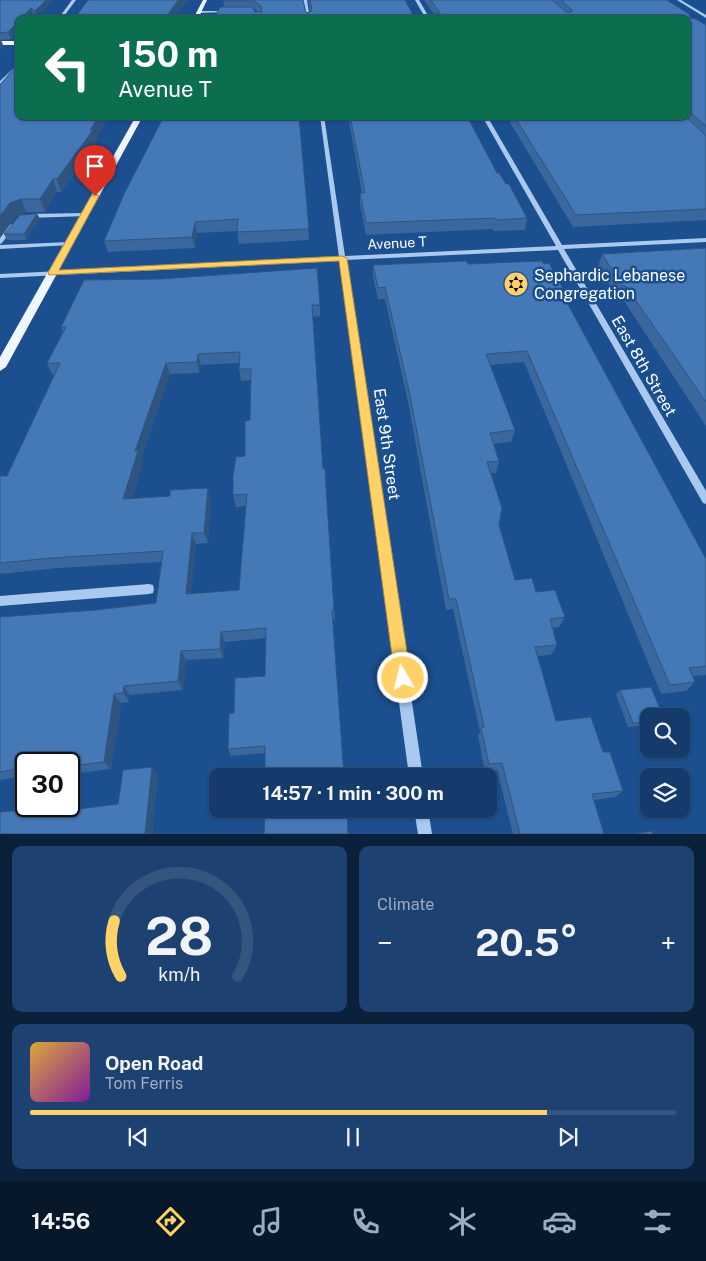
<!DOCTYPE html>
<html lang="en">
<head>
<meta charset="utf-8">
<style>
	body { margin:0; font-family:"Public Sans",sans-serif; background:#1d4271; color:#f1f3f6; height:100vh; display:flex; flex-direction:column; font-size:19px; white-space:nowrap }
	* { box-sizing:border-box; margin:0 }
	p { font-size:16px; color:#9dadc1 }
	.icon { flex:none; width:28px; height:28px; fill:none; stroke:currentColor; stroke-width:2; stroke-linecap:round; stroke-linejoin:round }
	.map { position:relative; height:834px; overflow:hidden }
	.drawer { display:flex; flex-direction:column; gap:12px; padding:12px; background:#0b203b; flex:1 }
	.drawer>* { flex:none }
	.guide { position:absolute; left:15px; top:15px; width:676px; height:105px; border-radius:10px; box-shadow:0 1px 4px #0004,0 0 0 1px #33557e; background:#0b6e4f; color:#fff; overflow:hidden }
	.tools { position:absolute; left:640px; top:708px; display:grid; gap:10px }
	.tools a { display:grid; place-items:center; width:50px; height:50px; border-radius:10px; background:#143b6b; box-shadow:0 1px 4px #0004,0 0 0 1px #33557e; font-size:25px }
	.speed { position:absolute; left:15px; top:752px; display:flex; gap:10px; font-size:25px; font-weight:700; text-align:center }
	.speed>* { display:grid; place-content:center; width:65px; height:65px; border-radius:50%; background:#143b6b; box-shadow:0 1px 4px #0004,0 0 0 1px #33557e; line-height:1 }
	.speed .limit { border:2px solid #111; border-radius:8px; background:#fff; color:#111 }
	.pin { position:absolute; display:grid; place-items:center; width:42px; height:42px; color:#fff; margin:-51px -21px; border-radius:50% 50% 50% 0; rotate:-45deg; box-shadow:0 0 5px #0007 }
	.pin .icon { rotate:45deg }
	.me { position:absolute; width:55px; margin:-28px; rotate:352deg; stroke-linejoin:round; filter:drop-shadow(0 0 4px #0008) }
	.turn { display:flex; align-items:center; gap:18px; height:105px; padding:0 20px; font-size:22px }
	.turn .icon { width:65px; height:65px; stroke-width:2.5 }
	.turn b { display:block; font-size:35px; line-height:42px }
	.big { font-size:38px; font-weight:700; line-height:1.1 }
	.drawer .tile { flex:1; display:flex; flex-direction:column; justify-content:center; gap:8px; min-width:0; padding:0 18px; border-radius:10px; background:#1d4271 }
	.drawer .dial { align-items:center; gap:0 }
	.dial svg { height:130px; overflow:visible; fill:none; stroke:#33557e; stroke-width:7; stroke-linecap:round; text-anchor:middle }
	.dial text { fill:#f1f3f6; stroke:none }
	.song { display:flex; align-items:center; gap:15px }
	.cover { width:60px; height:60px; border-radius:8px; background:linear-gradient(135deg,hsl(40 70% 55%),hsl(290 70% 35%)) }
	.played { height:5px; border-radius:2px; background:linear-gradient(90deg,#ffd166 80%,#33557e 80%) }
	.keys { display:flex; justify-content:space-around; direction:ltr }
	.heat { display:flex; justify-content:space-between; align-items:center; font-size:28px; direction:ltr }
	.drawer .tiles { flex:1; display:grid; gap:12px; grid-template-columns:1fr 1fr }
	.tile:last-child { grid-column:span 2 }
	.trip { position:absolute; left:209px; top:768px; width:288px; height:50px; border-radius:10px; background:#143b6b; box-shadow:0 1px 4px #0004,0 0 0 1px #33557e; font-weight:700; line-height:50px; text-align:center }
	.menu { display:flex; height:80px; justify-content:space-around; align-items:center; background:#08182b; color:#9dadc1 }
	.menu .icon { width:35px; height:35px }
	.menu .current { color:#ffd166 }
	.menu b { font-size:22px; color:#f1f3f6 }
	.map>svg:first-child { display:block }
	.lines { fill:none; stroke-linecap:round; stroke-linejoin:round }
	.minor { fill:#a9c9ee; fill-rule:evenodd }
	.major { fill:#f0f6ff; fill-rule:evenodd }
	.wall { fill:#3a679d; fill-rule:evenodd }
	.shaded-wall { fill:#305480 }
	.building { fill:#4478b7; stroke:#305480; fill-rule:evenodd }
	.route { fill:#ffd166; stroke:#a68842 }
	.labels { text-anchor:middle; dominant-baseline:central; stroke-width:5; stroke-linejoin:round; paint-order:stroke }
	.far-street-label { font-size:14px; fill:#fff; stroke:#1b4f8f }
	.poi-label { font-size:16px; fill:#fff; stroke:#1b4f8f; text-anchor:start }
	.street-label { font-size:16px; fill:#fff; stroke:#1b4f8f }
</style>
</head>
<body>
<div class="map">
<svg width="706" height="834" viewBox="0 0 706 834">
	<rect width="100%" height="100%" fill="#1b4f8f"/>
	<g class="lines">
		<path class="minor" d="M72 0H76L62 19H58Z
			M303 0H307L310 19H306Z
			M415 0H419L430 19H426Z
			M677 0H681L706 15V18Z
			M199 11H228L230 12 198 13Z
			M18 64H19V68L0 84V81Z
			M320 116H324L345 256 556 246 482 116H487L562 245 706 238V242L564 249 706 491V504L703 503 558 250 346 260 423 776H409L339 261 0 278V274L339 257Z
			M85 213 88 215 87 216 28 218 25 216 28 214Z
			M12 224 15 226 2 243 0 244V238L10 225Z
			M69 242 72 244 71 245 0 249V245Z
			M149 584 153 585 154 589 153 593 149 594 0 606V596Z
			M414 809H428L432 834H418Z"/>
		<path class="major" d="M203 0H207L198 19H193Z
			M0 41H19V45H0Z
			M136 116H143L6 367 0 371V357Z"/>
	</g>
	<path class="wall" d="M0 0H53L37 18 33 14 11 39 0 40Z
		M303 0 306 13 310 11 308 0H405L415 19H214L224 7 223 1ZM253 9H255L259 12H255Z
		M424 0H667L690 18 706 25V220L573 227 506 116H688V19H437Z
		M0 85 19 116H110L96 138 97 141 61 192H57L45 212H26L16 216 0 237Z
		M348 116H467L497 173 506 184 527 218 525 230 493 231V229L366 235 360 204V193H362Z
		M300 124 309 240 239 244 237 231 197 233 195 248 108 252 104 241Z
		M37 214 40 219 26 240H7L4 234Z
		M706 248V426L622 298H618L598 266 602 254Z
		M468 264 568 298 567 302 706 559V675L693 676 695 682 686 691 661 694 524 362 490 365 515 430 511 442 493 444 499 461 496 473H491L499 525 515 580 536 592 565 617 559 627 553 628 557 645 551 655 537 656 556 721 603 752 623 791 615 797 594 800 604 834H513L497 770 485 772 478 736 480 732 453 609 446 610 408 402 385 299H378L373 277V265Z
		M320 305V316L312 317 323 469 335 619 333 620 265 753 231 756 228 749 234 713 265 676 266 638 225 642 223 658 186 660 183 690 130 695 129 702 121 703 111 769 79 773 72 810 118 804 158 774 152 834 32 809 69 764H26V776L0 780V617L96 610 156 603 161 562 59 568 0 574V476H7L54 375H52L47 363 63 332 61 327ZM239 363V369L241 381 251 380 250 420 245 456 233 495 236 507 246 506 239 590 191 594 196 544 208 543 211 499 132 498 143 462 141 458 170 374 199 373 201 365Z
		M620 690 649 716V725L628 727 616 695Z"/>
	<path class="shaded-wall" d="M46 0H53L37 18 35 11Z
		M179 0H189L177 13 173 19H165L175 4Z
		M31 8 33 14 29 19H21Z
		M19 21V30L11 39 8 32Z
		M1 40 4 47 0 51V41Z
		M99 116H110L96 138 97 141 61 192 57 179Z
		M53 179 57 192 45 212 40 199Z
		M21 199 26 212 16 216 0 237V216L10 203Z
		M37 214 40 219 26 240 24 234Z
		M195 222 197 233 195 248 192 237Z
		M198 354 201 365 199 373 197 362Z
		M166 363 170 374 141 458 143 462 128 510 123 499 135 451Z
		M208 488 211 499 208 543 204 533Z
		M192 533 196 544 190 604 186 594Z
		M221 632 225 642 223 658 220 649Z
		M181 651 186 660 183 690 178 681Z
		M124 686 130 695 129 702 123 693Z
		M114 694 121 703 111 769 104 762Z
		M71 766 79 773 71 817 62 811 63 806H69V776Z
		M152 767 158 774 152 834H145Z"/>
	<path class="building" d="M0 0H46L35 11 31 8 21 19H19V21L8 32 0 33Z
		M88 0H179L175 4 165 19H74Z
		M224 0H303L306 13 312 11 310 0H405L415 19H214L220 7H252L255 12H262L261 6 254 1H223Z
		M431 0H552L566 12H572V10L561 0H667L689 14 690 18 696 19 706 25V126L688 110V19H444Z
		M19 62V116H99L90 130H93L57 179H53L40 199H21L10 203 0 216V85Z
		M164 116H299L309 229 237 232 238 219 195 222 192 237 104 241 124 194Z
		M350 116H467L497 173H499L506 184H509L527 218 496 220 495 218 366 223 360 193H365Z
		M514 116H685L706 136V209L576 215Z
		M37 214 24 234H4L20 215Z
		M706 248V402L626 286H623L602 254Z
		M466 261 468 264 541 261 544 264 549 263 568 298 565 299 706 559V666L689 668 695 682 670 685 527 351 486 354 515 430 490 433 499 461 487 462 502 508 499 525 515 580 532 578 536 592 555 590 565 617 550 619 557 645 535 647 556 721 591 717 603 752H610L623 791 592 794 604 834H520L502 763 489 764 481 728 484 727 456 599H449L409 391 385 287 378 288 373 265Z
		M317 268 320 305H312L323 469 325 468 326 487 334 609 332 610 344 776H265V746L228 749 229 714 234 713 235 678 265 676 266 628 221 632 220 649 181 651 178 681 124 686 123 693 114 694 104 762 71 766 69 776V764H26V767L0 772V617L96 610 156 603 163 551 52 558 0 563V476H7L60 363H47L66 327H61L84 280 160 279ZM240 352 239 369H251L250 420 245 421V456L236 457 233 476V495L247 494 239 590 186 594 192 533H204L208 488 170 490V496L123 499 138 451H135L166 363 197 362 198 354Z
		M651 687 663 716H649V722L633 723 620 690Z
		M152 767 145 834H0V812L32 809 33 806H63L62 811 118 804 123 770Z
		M265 809H347L348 834H264Z
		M652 831 653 834H633Z"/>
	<path class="route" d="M95 194 99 196 59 270 342 256 347 258 411 678 408 684 403 686 397 684 395 678 339 261 49 275 48 273 91 196Z"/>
	<defs>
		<symbol id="synagogue-disc" viewBox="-11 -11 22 22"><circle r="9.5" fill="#ffd166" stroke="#1b4f8f"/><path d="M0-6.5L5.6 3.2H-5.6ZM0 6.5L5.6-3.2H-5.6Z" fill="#111"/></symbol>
	</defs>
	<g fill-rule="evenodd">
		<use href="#synagogue-disc" x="502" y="270" width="28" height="28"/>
	</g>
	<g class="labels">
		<g class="far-street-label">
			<text transform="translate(397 243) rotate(-3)">Avenue T</text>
		</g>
		<g class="poi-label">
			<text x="534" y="275">Sephardic Lebanese<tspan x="534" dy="18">Congregation</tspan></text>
		</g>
		<g class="street-label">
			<text transform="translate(644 366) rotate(60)">East 8th Street</text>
			<text transform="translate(387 444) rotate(82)">East 9th Street</text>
		</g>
	</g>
</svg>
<div class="tools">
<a><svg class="icon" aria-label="search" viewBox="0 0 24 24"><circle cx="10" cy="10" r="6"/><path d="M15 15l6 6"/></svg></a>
<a><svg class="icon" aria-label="layers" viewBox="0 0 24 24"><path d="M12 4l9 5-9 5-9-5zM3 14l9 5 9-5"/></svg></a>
</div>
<div class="speed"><div class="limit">30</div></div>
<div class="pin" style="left:95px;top:196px;background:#d93025"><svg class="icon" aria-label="arrive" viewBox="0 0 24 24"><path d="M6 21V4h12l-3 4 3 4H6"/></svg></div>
<svg class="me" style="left:403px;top:678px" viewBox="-20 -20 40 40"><circle r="17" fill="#ffd166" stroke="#fff" stroke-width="3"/><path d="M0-11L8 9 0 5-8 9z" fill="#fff"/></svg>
<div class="trip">14:57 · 1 min · 300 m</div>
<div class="guide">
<div class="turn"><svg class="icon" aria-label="left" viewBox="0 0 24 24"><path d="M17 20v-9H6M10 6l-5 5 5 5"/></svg><div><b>150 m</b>Avenue T</div></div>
</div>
</div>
<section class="drawer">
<div class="tiles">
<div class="tile dial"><svg viewBox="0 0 100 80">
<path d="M14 69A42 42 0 1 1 86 69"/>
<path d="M14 69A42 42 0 0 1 10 35" stroke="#ffd166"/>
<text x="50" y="56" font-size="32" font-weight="700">28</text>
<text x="50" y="72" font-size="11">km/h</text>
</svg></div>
<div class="tile"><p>Climate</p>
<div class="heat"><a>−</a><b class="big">20.5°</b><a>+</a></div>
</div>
<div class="tile">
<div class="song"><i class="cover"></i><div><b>Open Road</b><p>Tom Ferris</p></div></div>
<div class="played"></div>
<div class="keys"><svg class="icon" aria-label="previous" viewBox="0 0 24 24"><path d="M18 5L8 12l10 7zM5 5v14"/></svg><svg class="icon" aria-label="pause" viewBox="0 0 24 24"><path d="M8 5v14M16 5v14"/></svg><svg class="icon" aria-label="next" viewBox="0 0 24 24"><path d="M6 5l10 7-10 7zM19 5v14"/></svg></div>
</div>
</div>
</section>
<nav class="menu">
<b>14:56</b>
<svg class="icon current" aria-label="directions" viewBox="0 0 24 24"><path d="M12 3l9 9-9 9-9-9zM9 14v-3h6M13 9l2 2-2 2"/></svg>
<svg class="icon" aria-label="music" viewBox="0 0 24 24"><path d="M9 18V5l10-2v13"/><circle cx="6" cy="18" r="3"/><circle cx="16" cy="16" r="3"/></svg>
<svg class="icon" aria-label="phone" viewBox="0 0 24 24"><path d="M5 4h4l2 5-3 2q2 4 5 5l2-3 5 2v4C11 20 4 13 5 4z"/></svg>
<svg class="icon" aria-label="climate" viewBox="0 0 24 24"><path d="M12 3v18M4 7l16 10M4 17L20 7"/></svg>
<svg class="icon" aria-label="car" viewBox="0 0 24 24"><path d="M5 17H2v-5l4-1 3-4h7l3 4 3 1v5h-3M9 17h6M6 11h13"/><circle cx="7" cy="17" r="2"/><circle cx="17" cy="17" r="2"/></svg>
<svg class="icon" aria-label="filters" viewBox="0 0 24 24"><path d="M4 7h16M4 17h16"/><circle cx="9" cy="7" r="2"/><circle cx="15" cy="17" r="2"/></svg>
</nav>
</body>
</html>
